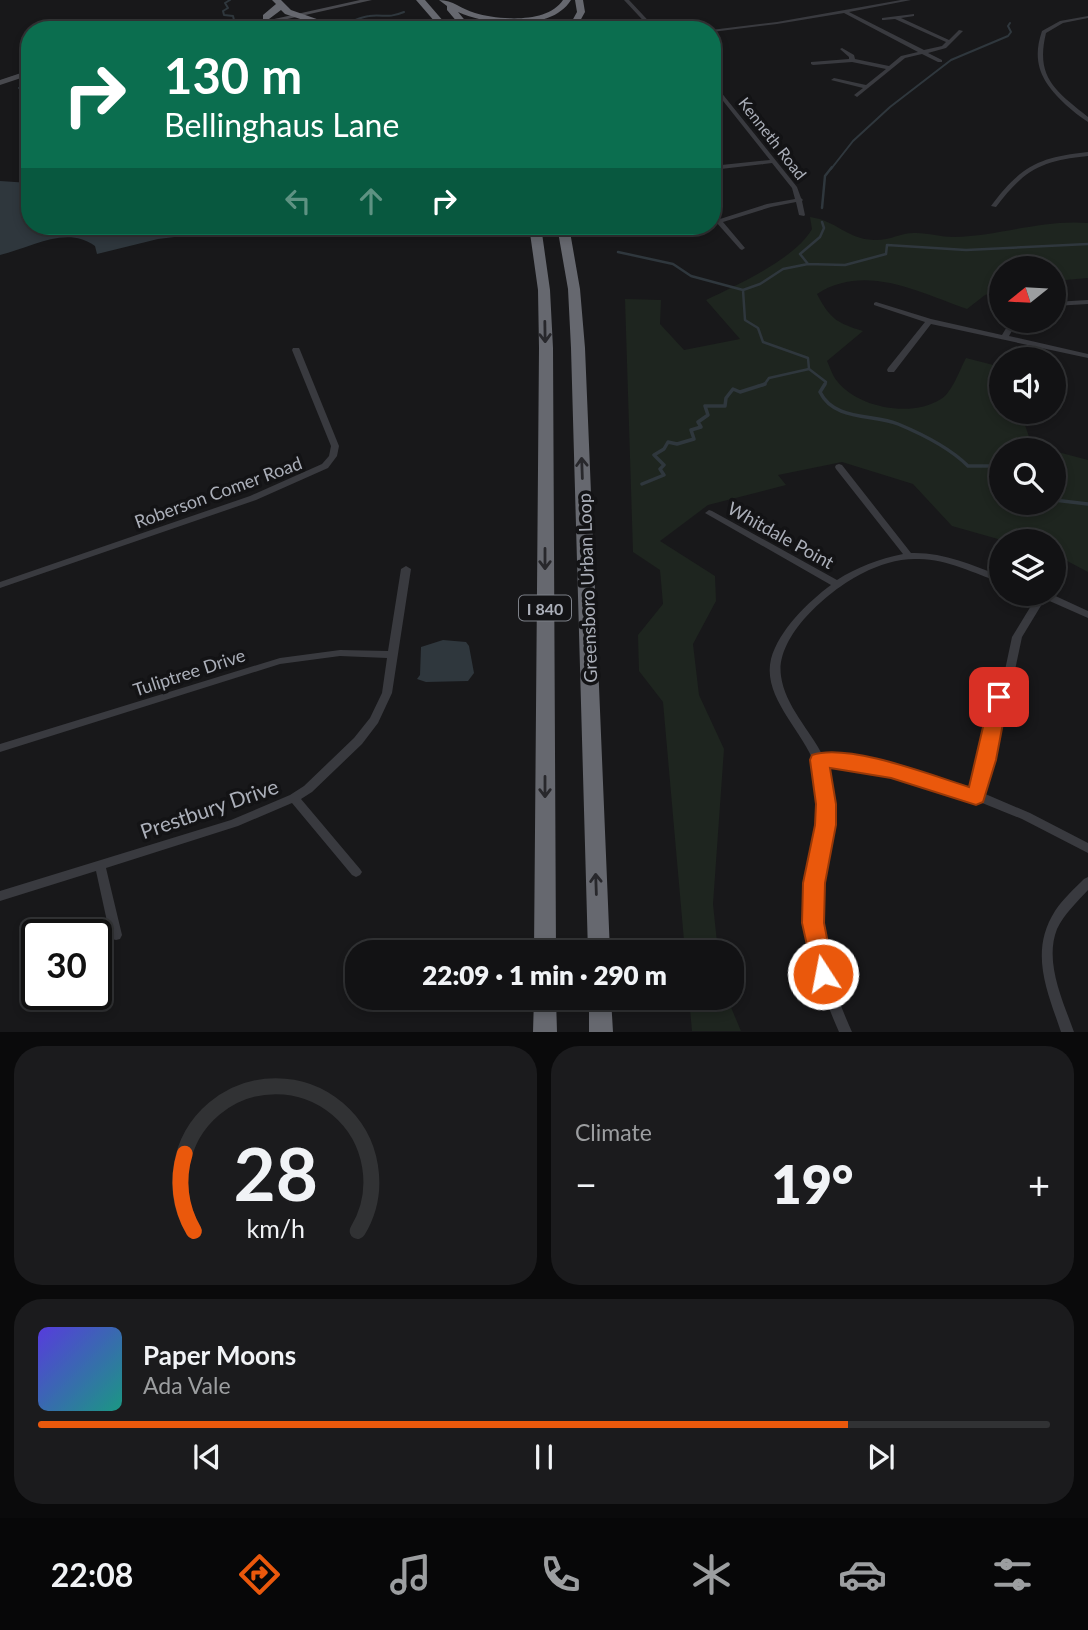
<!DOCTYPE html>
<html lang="en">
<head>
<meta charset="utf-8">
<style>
	body { margin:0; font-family:Lato,sans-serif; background:#1b1b1d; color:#f1f3f6; height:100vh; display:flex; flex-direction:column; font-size:26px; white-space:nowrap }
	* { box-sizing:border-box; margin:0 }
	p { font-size:23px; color:#9c9ea0 }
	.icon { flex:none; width:38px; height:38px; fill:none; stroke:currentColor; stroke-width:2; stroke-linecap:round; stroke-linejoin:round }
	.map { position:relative; height:1032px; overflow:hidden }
	.side { display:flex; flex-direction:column; gap:14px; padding:14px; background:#0a0a0b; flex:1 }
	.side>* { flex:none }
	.hud { position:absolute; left:21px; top:21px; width:700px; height:214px; border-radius:28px; box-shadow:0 4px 10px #0003,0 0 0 2px #313234; background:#0b6e4f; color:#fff; overflow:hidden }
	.needle { width:46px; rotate:252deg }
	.buttons { position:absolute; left:989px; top:256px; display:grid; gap:14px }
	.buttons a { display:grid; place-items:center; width:77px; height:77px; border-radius:50%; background:#121214; box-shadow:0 4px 10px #0003,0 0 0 2px #313234; font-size:35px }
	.speed { position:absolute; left:21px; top:919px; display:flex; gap:14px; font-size:35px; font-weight:700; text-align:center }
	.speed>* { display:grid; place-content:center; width:91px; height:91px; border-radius:50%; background:#121214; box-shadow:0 4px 10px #0003,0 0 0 2px #313234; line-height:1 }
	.speed .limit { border:4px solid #111; border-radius:10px; background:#fff; color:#111 }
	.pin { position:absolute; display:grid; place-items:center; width:60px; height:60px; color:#fff; margin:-30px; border-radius:14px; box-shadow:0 4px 10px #0006 }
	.me { position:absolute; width:77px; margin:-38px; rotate:349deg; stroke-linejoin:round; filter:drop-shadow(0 0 5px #0008) }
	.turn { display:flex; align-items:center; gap:24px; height:147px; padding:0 28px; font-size:32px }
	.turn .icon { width:91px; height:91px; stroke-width:2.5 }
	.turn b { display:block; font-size:49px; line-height:60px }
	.lanes { display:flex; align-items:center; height:66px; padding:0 28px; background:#0003; justify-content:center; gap:35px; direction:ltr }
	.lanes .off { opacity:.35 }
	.big { font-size:52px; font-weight:800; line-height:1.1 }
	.side .card { flex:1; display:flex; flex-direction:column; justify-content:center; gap:10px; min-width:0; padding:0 24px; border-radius:28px; background:#1b1b1d }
	.side .dial { align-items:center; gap:0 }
	.dial svg { height:182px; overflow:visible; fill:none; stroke:#313234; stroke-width:7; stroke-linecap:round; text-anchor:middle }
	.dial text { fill:#f1f3f6; stroke:none }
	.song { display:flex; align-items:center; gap:21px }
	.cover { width:84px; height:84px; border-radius:10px; background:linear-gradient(135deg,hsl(250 70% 55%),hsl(170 70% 35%)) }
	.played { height:7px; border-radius:4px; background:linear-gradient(90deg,#ea580c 80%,#313234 80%) }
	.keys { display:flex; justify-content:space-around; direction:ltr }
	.heat { display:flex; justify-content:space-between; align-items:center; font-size:38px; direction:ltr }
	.side .tiles { flex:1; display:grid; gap:14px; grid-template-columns:1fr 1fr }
	.card:last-child { grid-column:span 2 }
	.trip { position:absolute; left:345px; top:940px; width:399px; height:70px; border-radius:28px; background:#121214; box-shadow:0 4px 10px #0003,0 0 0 2px #313234; font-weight:800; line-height:70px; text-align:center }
	.dock { display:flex; height:112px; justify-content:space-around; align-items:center; background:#070708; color:#9c9ea0 }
	.dock .icon { width:49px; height:49px }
	.dock .selected { color:#ea580c }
	.dock b { font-size:32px; color:#f1f3f6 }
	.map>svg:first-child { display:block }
	.green { fill:#1e251f }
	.water { fill:#2f373d }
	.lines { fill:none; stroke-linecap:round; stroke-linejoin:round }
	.stream-far2 { stroke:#2f373d; stroke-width:2 }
	.stream-far1 { stroke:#2f373d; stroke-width:2.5 }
	.stream { stroke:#2f373d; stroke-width:3.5 }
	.minor { fill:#393a3f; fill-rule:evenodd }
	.secondary { fill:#48494e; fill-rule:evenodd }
	.motorway { fill:#66686f; fill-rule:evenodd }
	.oneway { stroke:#28282c }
	.route { fill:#ea580c; stroke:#983908; stroke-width:2 }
	.labels { text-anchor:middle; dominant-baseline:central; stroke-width:7; stroke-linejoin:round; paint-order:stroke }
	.far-street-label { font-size:16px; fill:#abafb9; stroke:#131315 }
	.shield { fill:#131315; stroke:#7d8088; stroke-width:2 }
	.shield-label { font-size:16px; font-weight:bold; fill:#abafb9 }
	.street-label { font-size:18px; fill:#abafb9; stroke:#131315 }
	.near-street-label { font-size:21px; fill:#abafb9; stroke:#131315 }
</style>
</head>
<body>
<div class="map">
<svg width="1088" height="1032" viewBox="0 0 1088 1032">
	<rect width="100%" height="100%" fill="#18181a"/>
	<path class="green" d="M810 217C838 221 846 239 874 240 889 241 902 232 916 233 929 233 941 237 954 237 999 236 1043 219 1088 223V278L1054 281V268H1001V290L985 295 967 309C918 292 865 263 817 294 830 319 837 323 863 331L827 361C830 367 832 375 837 381 858 408 912 418 941 399 952 393 960 369 966 358L1001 367V411H1020L1032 445 1048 450H1001V502H1054V451L1088 460V572L1054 554V541H1005L952 526 913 484 842 462 778 475 786 485 708 505 660 541 715 576 716 601 693 644 699 695 724 749 713 904 718 952H685L663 702 639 671 638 635 663 604 660 570 633 552 625 299 661 300 660 324 684 350 740 339 706 300C737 285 795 259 812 229Z
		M689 998H727L741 1031H692Z"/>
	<path class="water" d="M0 181 30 183V226H359L308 234 256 235 241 229 158 239 97 254 95 246C66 225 31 248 0 255Z
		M443 640 466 642 469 646 474 673 468 681 426 682 417 679 420 675 421 647Z"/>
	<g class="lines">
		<path class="stream-far2" d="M230 0 225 3 228 8 223 11 224 15 233 16 234 20
			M340 24C352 23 359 17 369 16 384 14 387 19 404 12
			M321 30 324 29
			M30 85 19 88 30 90
			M831 169 853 141 890 107 951 60 1008 36 1011 32 1008 26 1010 23"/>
		<path class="stream-far1" d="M822 208 825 176 832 167
			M618 252 673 264 691 276 743 290 760 284 783 269 808 264 845 265 886 254 887 245 966 250 1088 244
			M808 264 800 254 820 237 824 228 822 222
			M743 290 745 320 758 328 763 342 808 358 809 369
			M758 386 764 385 769 378 809 369 826 382 824 386"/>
		<path class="stream" d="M825 384 820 392C834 421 873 414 898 424 922 434 950 448 968 466H1001
			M642 484 664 475 660 469 664 465 654 455 664 449 668 442 677 444 694 439 691 430 701 427 698 422 708 415 705 406H725L726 398 733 389 740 392 765 384
			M1054 500 1088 504"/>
		<path class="minor" d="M624 0H629L657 30H652Z
			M901 0H911L849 12 924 50 942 46 946 42 895 19 884 20H882V18L914 14V16L901 18 949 40 959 30 963 31 946 48 928 53 942 60V62H938L922 54 905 58 857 97 854 95 863 88 831 80 834 78 866 85 886 69 852 62 813 65 811 64V62L849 59V57L840 49 842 48 854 55 855 59 889 66 901 56 918 52 844 13 777 24 712 32 711 30 777 22Z
			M1088 16V18L1063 23 1046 33C1035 78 1056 91 1088 117V122C1080 117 1073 111 1066 105 1042 83 1031 63 1042 31L1060 21Z
			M712 81 797 187 801 198 803 200 802 201 805 215 804 216 799 215 796 202 771 207 723 222 745 248 742 250 740 249 716 222 712 217V211L720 219 767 204 795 199 792 188 772 163 712 170V166L770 160 712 87Z
			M1088 152V156C1041 161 1025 169 996 207L991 206C1021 166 1039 157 1088 152Z
			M1088 300V304L1054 306V302Z
			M876 302 931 319 1002 335 1011 320H1018L1009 336 1088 354V358L931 324 894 372H888L887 370 888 368 925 322 874 305V303Z
			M293 348H299L300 350 339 446 337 456 328 468 256 500 0 588V582L250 496 322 464 329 456 331 446 292 350Z
			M839 464 842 465 911 553C943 552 972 565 1001 576V582C974 574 948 559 919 559 900 558 880 564 863 573 830 589 775 636 781 676 785 706 810 730 823 756 874 762 924 772 973 790L982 760 989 711 1005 670 1012 637 1037 596 1035 593H1049L1088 611V618L1045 599 1022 637 1015 670 999 711 992 760 983 793 1030 813 1088 843V853L1022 819 955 792 888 774 826 765C840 811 823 842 820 887 815 938 831 985 852 1032H839C818 984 801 934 808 881 814 844 825 814 818 776 811 736 761 701 771 659 779 630 808 602 831 585L705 513 709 510 712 511 837 580C857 567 879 559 903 554L836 469 835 467 836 465Z
			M406 566 411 569 392 693 378 723 362 744 312 792 301 799 360 869 362 872 360 875 356 877 352 875 292 803 238 826 106 868 122 935 120 939 116 940 112 939 110 935 96 871 0 901V891L231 820 290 795 304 786 354 738 370 718 382 693 387 658 340 656 280 664 0 752V744L280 658 340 650 388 651 401 569Z
			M1088 877V890C1077 902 1064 914 1057 929 1044 962 1063 1001 1074 1032H1061C1047 990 1029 952 1055 911 1063 899 1074 889 1084 879Z"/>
		<path class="secondary" d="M360 0H372L238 30H224Z
			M235 22 237 23V25L218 30H205Z
			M30 70V75L0 85V80Z"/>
		<path class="motorway" d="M272 0H281L291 10 348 30H334L285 14 281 10 269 19H263V15L276 4Z
			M416 0H425L451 30H442Z
			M439 0C453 0 461 9 475 13 499 20 547 24 563 0H571C551 32 489 26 458 12L473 30H464L447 10V6Z
			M575 0H583L585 12 575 30H567L577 12Z
			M529 226H541L550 290 553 348 556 952H534L539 348 538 290Z
			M557 226H569L580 289 585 348 610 952H588L571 348 568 289Z
			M534 998H556L557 1032H533Z
			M589 998H611L613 1032H589Z"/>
	</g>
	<defs><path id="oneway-shaft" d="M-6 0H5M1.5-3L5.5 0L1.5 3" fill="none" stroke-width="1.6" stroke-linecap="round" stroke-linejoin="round" transform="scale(1.75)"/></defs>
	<g class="oneway">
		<use href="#oneway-shaft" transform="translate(545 332) rotate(89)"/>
		<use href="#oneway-shaft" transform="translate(582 468) rotate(-92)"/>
		<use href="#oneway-shaft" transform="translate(545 559) rotate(90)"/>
		<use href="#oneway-shaft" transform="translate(545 787) rotate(90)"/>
		<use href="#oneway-shaft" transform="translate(596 884) rotate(-92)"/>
	</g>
	<path class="route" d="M999 690 1005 692 1008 697 996 760 983 802 976 805 891 778 830 768 836 804V825L825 883 824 923 834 974 831 981 823 984 815 981 802 923 803 883 815 825 816 804 810 760 812 755C849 743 931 775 969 787L990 697 992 692Z"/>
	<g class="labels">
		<g class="far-street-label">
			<text transform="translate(773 138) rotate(52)">Kenneth Road</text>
		</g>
		<rect class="shield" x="519" y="595.5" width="52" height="25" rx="5"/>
		<g class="shield-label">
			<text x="545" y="608">I 840</text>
		</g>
		<g class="street-label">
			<text transform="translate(218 492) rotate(-20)">Roberson Comer Road</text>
			<text transform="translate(781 535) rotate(29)">Whitdale Point</text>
			<text transform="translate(587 588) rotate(-92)">Greensboro Urban Loop</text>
			<text transform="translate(189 672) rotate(-18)">Tuliptree Drive</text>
		</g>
		<g class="near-street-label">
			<text transform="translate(209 808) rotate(-19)">Prestbury Drive</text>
		</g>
	</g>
</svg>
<div class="buttons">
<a><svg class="needle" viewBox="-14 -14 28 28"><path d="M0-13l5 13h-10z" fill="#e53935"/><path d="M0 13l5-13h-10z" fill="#9c9ea0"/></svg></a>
<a><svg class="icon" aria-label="sound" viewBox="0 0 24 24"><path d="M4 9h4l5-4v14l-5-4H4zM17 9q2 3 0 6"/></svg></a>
<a><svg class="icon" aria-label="search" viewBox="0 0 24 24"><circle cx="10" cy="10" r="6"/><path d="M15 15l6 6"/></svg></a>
<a><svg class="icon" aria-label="layers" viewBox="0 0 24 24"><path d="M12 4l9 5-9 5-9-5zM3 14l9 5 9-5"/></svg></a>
</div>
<div class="speed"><div class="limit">30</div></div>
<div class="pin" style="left:999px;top:697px;background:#d93025"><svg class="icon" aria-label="arrive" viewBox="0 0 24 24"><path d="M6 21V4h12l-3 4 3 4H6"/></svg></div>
<svg class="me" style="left:823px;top:974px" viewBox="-20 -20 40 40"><circle r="17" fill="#ea580c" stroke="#fff" stroke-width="3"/><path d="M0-11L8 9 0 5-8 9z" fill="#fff"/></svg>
<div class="trip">22:09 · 1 min · 290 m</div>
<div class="hud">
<div class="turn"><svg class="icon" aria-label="right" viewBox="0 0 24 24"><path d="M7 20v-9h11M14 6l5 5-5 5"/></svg><div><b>130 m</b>Bellinghaus Lane</div></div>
<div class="lanes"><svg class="icon off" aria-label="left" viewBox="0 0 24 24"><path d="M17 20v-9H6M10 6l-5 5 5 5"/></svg><svg class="icon off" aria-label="ahead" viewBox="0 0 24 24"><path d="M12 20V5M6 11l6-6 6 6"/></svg><svg class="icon" aria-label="right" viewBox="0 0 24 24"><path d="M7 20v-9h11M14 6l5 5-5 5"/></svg></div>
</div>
</div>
<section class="side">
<div class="tiles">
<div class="card dial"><svg viewBox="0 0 100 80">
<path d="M14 69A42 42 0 1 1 86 69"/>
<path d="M14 69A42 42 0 0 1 10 35" stroke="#ea580c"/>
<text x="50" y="56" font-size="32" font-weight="700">28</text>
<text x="50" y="72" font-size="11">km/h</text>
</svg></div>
<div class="card"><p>Climate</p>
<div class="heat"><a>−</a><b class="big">19°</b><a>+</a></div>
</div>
<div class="card">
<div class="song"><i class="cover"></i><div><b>Paper Moons</b><p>Ada Vale</p></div></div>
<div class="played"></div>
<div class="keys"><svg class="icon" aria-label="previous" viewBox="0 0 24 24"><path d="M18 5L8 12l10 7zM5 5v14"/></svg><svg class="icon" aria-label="pause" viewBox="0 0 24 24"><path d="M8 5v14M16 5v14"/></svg><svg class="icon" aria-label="next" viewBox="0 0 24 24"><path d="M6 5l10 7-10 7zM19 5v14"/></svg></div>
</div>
</div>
</section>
<nav class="dock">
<b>22:08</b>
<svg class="icon selected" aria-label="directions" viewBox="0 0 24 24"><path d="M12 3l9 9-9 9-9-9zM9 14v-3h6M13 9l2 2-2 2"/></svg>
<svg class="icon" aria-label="music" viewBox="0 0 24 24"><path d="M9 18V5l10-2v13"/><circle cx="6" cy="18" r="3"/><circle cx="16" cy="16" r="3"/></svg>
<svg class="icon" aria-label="phone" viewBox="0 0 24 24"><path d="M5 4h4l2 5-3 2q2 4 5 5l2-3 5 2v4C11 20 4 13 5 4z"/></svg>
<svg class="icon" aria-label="climate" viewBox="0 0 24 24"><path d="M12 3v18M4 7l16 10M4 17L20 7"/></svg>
<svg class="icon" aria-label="car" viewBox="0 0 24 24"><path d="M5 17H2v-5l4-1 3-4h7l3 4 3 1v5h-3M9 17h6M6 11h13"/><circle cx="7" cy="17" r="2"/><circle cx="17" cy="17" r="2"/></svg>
<svg class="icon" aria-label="filters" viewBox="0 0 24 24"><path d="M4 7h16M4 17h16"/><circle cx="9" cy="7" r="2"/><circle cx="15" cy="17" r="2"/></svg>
</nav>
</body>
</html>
